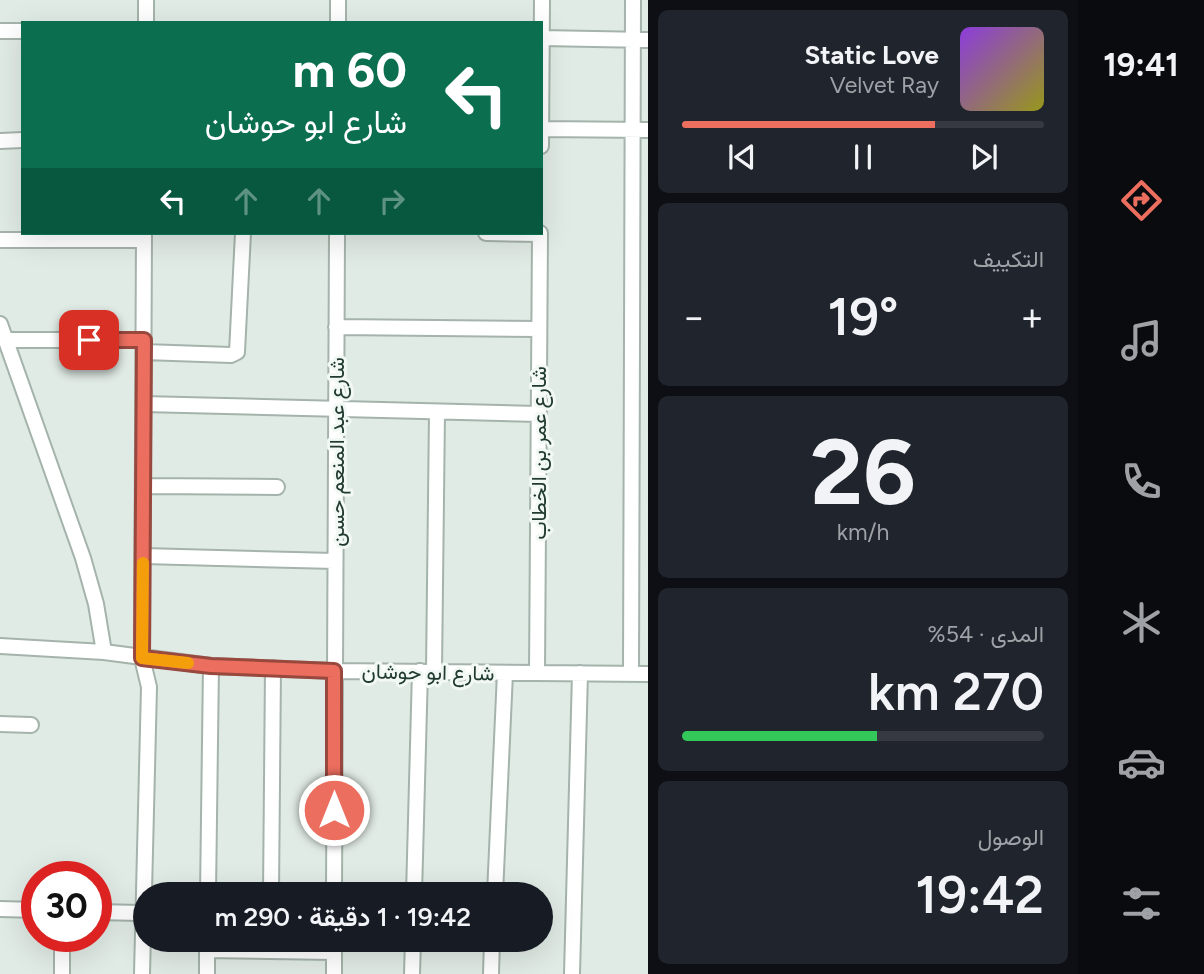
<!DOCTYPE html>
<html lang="ar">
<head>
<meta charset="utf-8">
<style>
	body { margin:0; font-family:Figtree,Vazirmatn,sans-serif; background:#20242c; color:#f1f3f6; direction:rtl; height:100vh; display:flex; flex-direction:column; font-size:26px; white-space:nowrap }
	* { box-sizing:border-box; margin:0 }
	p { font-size:23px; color:#9ea1a6 }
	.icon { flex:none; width:38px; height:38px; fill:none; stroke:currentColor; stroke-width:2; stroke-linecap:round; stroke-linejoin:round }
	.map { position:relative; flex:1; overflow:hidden; direction:ltr }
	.sheet { display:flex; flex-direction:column; gap:10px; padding:10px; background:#0d0f14; width:430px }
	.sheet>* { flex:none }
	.guide { position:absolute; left:21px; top:21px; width:522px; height:214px; border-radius:0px; box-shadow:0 7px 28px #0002; direction:rtl; background:#0b6e4f; color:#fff; overflow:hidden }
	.speed { position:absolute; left:21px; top:861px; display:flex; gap:14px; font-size:35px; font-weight:700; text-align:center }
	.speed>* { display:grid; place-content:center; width:91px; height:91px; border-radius:50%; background:#171b24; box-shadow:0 7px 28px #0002; line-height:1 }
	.speed .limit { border:10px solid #d22; background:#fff; color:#111 }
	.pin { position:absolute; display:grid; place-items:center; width:60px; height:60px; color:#fff; margin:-30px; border-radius:14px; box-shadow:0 4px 10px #0006 }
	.me { position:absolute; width:77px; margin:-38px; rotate:0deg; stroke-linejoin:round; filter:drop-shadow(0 0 5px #0008) }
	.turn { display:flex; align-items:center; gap:24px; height:147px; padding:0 21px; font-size:32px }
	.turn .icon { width:91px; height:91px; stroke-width:2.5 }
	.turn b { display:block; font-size:49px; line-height:60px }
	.lanes { display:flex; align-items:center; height:66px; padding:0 21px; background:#0003; justify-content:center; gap:35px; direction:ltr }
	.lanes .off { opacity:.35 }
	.big { font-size:52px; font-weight:600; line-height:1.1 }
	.sheet .card { flex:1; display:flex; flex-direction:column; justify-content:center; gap:10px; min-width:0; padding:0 24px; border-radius:10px; background:#20242c }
	.sheet .dial { align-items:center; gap:0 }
	.dial b { font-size:91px; line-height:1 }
	.song { display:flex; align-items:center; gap:21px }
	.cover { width:84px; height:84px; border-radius:10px; background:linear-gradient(135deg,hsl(270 70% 55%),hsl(60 70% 35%)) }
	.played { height:7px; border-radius:4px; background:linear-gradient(90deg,#ec6e5f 70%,#363941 70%) }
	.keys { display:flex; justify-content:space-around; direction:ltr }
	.heat { display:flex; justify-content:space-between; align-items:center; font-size:38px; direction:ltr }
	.charge { height:10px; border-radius:5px; background:linear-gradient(90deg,#34c759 54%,#363941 0) }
	.trip { position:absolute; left:133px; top:882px; width:420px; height:70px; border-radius:35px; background:#171b24; box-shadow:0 7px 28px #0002; font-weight:600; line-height:70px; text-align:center; direction:rtl }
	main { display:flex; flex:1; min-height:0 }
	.tab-bar { display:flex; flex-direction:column; width:126px; justify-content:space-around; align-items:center; background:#090b0e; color:#9ea1a6 }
	.tab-bar .icon { width:49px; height:49px }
	.tab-bar .current { color:#ec6e5f }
	.tab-bar b { font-size:32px; color:#f1f3f6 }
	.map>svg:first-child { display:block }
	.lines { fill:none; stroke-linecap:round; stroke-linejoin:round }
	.street-casing { stroke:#a4b3ab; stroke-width:18 }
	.street { stroke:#fff; stroke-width:14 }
	.route-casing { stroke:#99483e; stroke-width:18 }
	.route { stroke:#ec6e5f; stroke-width:12 }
	.slow { stroke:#f59e0b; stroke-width:12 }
	.labels { text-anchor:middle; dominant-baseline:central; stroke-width:6; stroke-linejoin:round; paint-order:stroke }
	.street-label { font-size:21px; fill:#223b31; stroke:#f2f8f4 }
</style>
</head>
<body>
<main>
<nav class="tab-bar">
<b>19:41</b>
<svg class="icon current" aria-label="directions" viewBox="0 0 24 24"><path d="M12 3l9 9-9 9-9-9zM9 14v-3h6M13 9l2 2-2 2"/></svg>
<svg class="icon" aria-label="music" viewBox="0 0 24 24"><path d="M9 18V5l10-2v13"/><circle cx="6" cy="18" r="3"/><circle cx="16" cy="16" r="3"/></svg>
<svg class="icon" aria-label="phone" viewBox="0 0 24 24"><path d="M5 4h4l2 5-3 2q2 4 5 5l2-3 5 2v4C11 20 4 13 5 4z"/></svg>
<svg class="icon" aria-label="climate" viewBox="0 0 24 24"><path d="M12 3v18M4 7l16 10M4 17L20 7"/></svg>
<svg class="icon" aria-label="car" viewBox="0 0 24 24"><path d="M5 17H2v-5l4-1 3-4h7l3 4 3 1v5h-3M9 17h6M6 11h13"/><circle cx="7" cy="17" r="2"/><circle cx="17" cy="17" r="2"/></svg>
<svg class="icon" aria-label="filters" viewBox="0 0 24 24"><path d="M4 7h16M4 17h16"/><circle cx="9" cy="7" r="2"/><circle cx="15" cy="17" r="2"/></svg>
</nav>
<section class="sheet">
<div class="card">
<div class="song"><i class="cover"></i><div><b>Static Love</b><p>Velvet Ray</p></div></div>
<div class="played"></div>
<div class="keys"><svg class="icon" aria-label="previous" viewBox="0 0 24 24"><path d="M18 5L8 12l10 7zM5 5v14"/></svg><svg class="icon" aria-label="pause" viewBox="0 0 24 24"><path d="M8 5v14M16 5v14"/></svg><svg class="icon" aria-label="next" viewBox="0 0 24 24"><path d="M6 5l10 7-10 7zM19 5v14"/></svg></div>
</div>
<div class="card"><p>التكييف</p>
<div class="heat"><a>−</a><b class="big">19°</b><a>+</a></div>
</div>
<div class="card dial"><b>26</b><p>km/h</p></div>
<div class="card"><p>المدى · 54%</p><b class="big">270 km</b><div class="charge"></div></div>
<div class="card"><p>الوصول</p><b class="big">19:42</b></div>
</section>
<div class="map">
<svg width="648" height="974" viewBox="0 0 648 974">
	<rect width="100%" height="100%" fill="#e1ebe5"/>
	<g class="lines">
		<defs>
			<path id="street" d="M146 23V0
				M338 23V0
				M0 31H23
				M541 38 648 40
				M541 129 648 130
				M0 141 23 140
				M541 146 542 0
				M486 233 540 234
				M0 240H144
				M0 324 83 558 96 604 104 652
				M336 327 539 329
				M6 340H144
				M144 352 231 355 237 352 243 233
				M143 404 539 414
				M143 486 277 487
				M143 556 335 561
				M0 646 104 652 211 666 334 671 648 674
				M434 671 437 412
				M537 673 540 233
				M631 674 633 0
				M0 724 31 725
				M208 894 211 666
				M271 894 273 668
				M334 894 337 233
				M414 894 420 671
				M495 894 505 673
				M0 909 37 910
				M96 912 141 913
				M334 940V974
				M207 950 334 952
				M62 974V936
				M142 974 149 687 142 658 144 233
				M207 974V940
				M412 974 413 940
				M491 974 492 940
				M572 974 580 673"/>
		</defs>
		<use href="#street" class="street-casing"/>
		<use href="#street" class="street"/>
	</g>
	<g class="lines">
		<defs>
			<path id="route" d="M89 340H144L142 658 211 666 334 671V810"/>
		</defs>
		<use href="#route" class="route-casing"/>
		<use href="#route" class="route"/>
		<path class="slow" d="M143 563 142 658 188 663"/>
	</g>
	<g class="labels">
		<g class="street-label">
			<text transform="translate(336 452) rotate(-90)">شارع عبد المنعم حسن</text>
			<text transform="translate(538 453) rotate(-90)">شارع عمر بن الخطاب</text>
			<text transform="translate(428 672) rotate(1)">شارع ابو حوشان</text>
		</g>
	</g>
</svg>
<div class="speed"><div class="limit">30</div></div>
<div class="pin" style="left:89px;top:340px;background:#d93025"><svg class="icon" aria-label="arrive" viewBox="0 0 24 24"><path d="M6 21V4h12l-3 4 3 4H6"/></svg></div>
<svg class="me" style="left:334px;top:810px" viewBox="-20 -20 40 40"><circle r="17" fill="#ec6e5f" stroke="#fff" stroke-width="3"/><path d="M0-11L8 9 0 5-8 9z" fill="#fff"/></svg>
<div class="trip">19:42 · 1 دقيقة · 290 m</div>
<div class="guide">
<div class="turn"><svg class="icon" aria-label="left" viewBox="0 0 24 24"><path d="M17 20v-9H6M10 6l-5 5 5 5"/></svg><div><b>60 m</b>شارع ابو حوشان</div></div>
<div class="lanes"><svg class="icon" aria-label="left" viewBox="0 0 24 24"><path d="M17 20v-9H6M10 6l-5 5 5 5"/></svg><svg class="icon off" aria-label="ahead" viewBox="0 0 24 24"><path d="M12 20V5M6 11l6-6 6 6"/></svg><svg class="icon off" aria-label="ahead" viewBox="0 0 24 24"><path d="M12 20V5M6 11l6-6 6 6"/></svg><svg class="icon off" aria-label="right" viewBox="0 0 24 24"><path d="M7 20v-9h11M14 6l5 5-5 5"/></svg></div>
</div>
</div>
</main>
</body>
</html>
